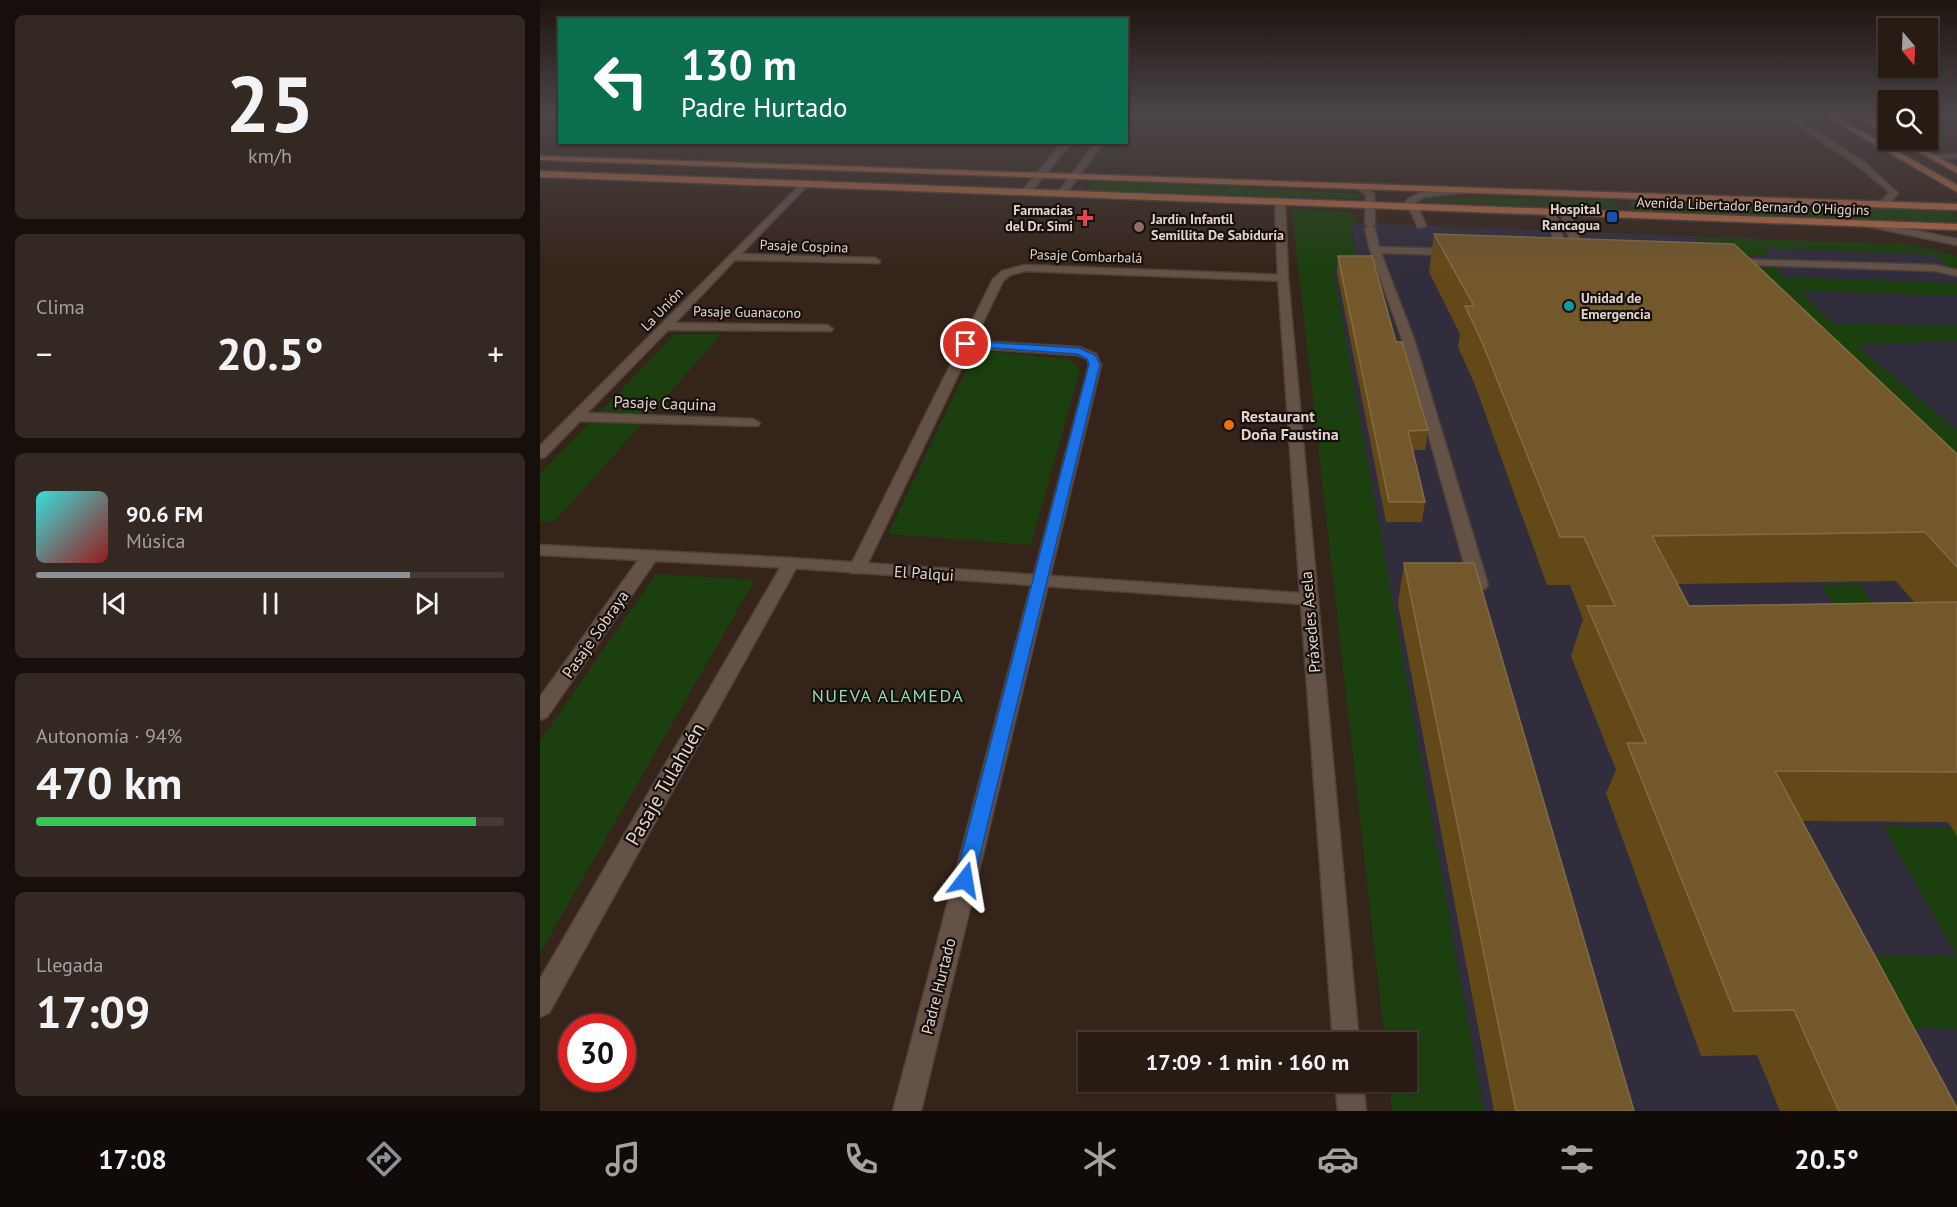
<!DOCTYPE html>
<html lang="es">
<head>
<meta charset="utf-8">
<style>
	body { margin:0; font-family:"PT Sans",sans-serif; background:#342822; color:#f1f3f6; height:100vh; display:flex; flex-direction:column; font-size:22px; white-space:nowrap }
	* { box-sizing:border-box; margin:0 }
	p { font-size:20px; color:#a5a1a0 }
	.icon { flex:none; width:33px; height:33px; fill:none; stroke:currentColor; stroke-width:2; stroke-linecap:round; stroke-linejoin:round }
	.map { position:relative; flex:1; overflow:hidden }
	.sheet { display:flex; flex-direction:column; gap:15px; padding:15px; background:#160f0b; width:540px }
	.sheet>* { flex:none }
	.hud { position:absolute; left:18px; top:18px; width:570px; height:126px; border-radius:0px; box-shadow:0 2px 4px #0004,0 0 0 2px #443934; background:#0b6e4f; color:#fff; overflow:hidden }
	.needle { width:39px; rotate:161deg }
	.buttons { position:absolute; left:1338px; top:18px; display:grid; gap:12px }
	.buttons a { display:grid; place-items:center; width:60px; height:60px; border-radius:0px; background:#281b14; box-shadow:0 2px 4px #0004,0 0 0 2px #443934; font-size:30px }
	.speed { position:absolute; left:18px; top:1014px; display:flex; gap:12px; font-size:30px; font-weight:700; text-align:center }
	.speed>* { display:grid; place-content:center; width:78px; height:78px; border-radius:50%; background:#281b14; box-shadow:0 2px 4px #0004,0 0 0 2px #443934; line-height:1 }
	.speed .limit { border:9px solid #d22; background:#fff; color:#111 }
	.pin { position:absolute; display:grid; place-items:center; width:51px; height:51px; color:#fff; margin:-26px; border:3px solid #fff; border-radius:50%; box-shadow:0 2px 6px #0007 }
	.me { position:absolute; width:66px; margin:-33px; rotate:14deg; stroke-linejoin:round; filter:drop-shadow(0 0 4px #0008) }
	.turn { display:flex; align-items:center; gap:21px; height:126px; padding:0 24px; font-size:27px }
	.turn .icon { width:78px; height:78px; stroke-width:2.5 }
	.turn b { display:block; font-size:42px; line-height:51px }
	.big { font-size:45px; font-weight:800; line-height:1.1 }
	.sheet .card { flex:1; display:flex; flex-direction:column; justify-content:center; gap:9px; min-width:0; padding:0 21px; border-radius:9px; background:#342822 }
	.sheet .dial { align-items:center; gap:0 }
	.dial b { font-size:78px; line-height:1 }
	.song { display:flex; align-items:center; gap:18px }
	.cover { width:72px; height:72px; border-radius:9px; background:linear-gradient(135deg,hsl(180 70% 55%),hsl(0 70% 35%)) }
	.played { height:6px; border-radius:3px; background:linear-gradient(90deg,#8c9099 80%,#443934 80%) }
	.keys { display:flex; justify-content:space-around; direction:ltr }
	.heat { display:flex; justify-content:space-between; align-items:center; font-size:33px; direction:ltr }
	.charge { height:9px; border-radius:4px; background:linear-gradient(90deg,#34c759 94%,#443934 0) }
	.trip { position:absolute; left:538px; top:1032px; width:339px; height:60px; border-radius:0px; background:#281b14; box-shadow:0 2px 4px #0004,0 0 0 2px #443934; font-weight:800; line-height:60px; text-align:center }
	.menu { display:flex; height:96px; justify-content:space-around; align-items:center; background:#100b08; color:#a5a1a0 }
	.menu .icon { width:42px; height:42px }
	.menu .current { color:#8c9099 }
	.menu b { font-size:27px; color:#f1f3f6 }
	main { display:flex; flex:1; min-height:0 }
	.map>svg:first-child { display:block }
	.medical { fill:#322d3d }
	.green { fill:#1b3f0e }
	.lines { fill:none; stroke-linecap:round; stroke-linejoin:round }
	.service-casing { stroke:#4f4139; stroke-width:3 }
	.minor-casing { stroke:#4f4139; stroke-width:3 }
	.tertiary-casing { stroke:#4f4139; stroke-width:3 }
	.primary-casing { stroke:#4f4139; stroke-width:3 }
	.service { fill:#655247; fill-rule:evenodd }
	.minor { fill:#655247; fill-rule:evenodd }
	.tertiary { fill:#655247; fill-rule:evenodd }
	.primary { fill:#b46844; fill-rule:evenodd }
	.wall { fill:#644918; fill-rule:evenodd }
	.building { fill:#72582b; stroke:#836c45; stroke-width:1.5 }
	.route { fill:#1a73e8; stroke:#114b97; stroke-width:1.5 }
	.transit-dot { fill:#1a4fb4; stroke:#170f0b; stroke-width:2 }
	.health-dot { fill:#e0444e; stroke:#170f0b; stroke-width:2 }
	.education-dot { fill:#8d6e63; stroke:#170f0b; stroke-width:2 }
	.culture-dot { fill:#0f9aa8; stroke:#170f0b; stroke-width:2 }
	.food-dot { fill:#e8710a; stroke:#170f0b; stroke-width:2 }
	.labels { text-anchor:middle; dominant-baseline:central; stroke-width:4.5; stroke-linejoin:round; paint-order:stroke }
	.far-street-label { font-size:14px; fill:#e0d4ce; stroke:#170f0b }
	.far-poi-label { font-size:14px; font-weight:bold; fill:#e0d4ce; stroke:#170f0b; text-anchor:end }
	.street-label { font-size:16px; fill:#e0d4ce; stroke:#170f0b }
	.poi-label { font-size:16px; font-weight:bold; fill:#e0d4ce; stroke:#170f0b; text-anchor:start }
	.neighbourhood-label { font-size:18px; letter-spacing:1.5px; fill:#91ddaf; stroke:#170f0b }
	.near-street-label { font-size:20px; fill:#e0d4ce; stroke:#170f0b }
</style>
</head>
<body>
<main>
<section class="sheet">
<div class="card dial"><b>25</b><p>km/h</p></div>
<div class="card"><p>Clima</p>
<div class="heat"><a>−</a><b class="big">20.5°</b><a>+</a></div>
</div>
<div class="card">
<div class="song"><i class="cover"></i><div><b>90.6 FM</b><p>Música</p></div></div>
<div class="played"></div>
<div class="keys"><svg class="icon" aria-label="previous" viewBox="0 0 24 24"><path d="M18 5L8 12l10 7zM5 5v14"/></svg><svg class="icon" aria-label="pause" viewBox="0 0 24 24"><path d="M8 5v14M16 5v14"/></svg><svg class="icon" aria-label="next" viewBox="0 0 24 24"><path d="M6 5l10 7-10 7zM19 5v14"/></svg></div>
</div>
<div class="card"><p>Autonomía · 94%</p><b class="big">470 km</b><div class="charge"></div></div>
<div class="card"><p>Llegada</p><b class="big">17:09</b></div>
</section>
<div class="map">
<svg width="1417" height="1111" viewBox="0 0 1417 1111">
	<rect width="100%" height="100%" fill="#35241a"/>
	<path class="medical" d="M811 223 1366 244 1417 256V1111H944L792 267H818Z"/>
	<path class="green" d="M553 182 706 187 815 194 821 196 822 199 547 190Z
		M882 197 1073 200 1079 210 876 201Z
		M1087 201 1409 211 1417 218V222L1093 211Z
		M760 209 808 212 814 215 817 224H811V228L818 267 793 268 944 1111H852L849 1082H867V1042H845L752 212Z
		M1154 237 1366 244 1417 256V267L1411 268 1393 255 1226 248 1229 255 1184 256Z
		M1210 266 1238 268 1243 277 1417 283V296L1261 291 1293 323 1417 326V341L1316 345 1417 430V529Z
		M135 334H182L15 521 0 522V474Z
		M436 350 528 359 540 369 491 545 348 534Z
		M116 574 215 580 0 953V741Z
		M1319 584 1342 616H1302L1280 585Z
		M1343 826 1417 828V1029L1360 1027 1322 955H1416Z"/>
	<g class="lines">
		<defs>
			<path id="service" d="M1417 154V158L1392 159 1388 157 1392 155Z
				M819 183 834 194 835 224 832 226 835 229 839 247 912 249 917 252 912 255 841 253 874 339 948 585 945 589H933L930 585 862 339 830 250 825 229 828 226 825 224 826 195 815 186Z
				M917 188 920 189V193L884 197 876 202 886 226 878 228 866 201 868 199 882 192Z
				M1010 209 1015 212 1029 257 1028 259 1019 257 1005 212Z
				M1022 210 1030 212 1046 257 1045 259 1036 257 1020 212Z
				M1193 259 1395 265 1417 270V276L1395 271 1189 264V260Z"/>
			<path id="minor" d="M1241 114H1250L1324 162 1358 193 1345 208H1339V204L1349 193 1348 191 1318 166Z
				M523 142H532L489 194H483V190Z
				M556 142H564L525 195H519V191Z
				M264 181 268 184 267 186 201 254 335 258 340 261 339 263 195 260 135 323 287 325 293 329 291 331 128 330 47 413 213 419 220 423 218 426 40 421 5 457 0 458V446Z
				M1329 221 1417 239V245L1326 226V222Z
				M485 265 743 275 748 278 743 281 485 271 470 275 463 281 434 341 539 347 556 354 561 365 381 1111H353L549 365 547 359 537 355 431 348 325 569 323 573H311L309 569 453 279 462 271Z
				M110 551 116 552 118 556 116 560 7 717 0 720V697L104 552Z
				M251 558 257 559 259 563 9 1013 0 1017V979L243 563 245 559Z"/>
			<path id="tertiary" d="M740 198 745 201 748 278 819 1042H793L761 604 251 568 0 555V545L251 558 760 593 738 278 735 201Z
				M795 1082H823L826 1111H798Z"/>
			<path id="primary" d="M1282 114H1291L1417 185V192Z
				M1312 114H1321L1348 129V134Z
				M1357 140H1366L1417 167V173Z
				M0 156 1417 204V210L0 160Z
				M0 171 1417 224V230L0 177Z"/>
		</defs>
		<use href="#service" class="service-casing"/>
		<use href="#minor" class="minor-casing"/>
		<use href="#tertiary" class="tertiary-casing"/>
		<use href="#primary" class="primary-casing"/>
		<use href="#service" class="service"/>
		<use href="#minor" class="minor"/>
		<use href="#tertiary" class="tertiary"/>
		<use href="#primary" class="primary"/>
	</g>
	<path class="wall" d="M894 234 1417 454V836L1408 822 1262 821 1417 1111H1240L1217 1055 1161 1056 1066 793 1076 770 1031 656 1043 619 1030 585H1007L935 385 918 347 920 334 889 272ZM1356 581 1374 602 1149 606 1137 584Z
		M798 256 856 342 888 430 885 450H873L885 502 882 522H846L797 272Z
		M864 563 1094 1111H954L858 604Z"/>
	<path class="building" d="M894 234 1194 244 1417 454V567L1385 532 1112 536 1149 606 1417 602V772L1235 771 1417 1108V1111H1299L1254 1010 1194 1011 1087 743H1106L1047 606H1075L1044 537H1020L942 342 925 306H934Z
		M798 256H832L856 342H862L888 430 868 431 885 502H849Z
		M864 563H934L1094 1111H976Z"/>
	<linearGradient id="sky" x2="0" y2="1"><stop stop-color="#1d140e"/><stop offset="0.42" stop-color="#4b4549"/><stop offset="1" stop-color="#4b4549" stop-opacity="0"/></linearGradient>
	<rect width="1417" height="270" fill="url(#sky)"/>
	<path class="route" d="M426 341 539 348 555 355 560 364 434 880 432 886 425 889 418 886 415 880 549 364 547 359 537 354 423 346V342Z"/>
	<rect class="transit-dot" x="1066" y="211" width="12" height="12" rx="3"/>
	<path class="health-dot" d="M542 209h6v6h6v6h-6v6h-6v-6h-6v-6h6z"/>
	<circle class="education-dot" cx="599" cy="227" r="6"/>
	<circle class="culture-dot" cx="1029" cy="306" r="6"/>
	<circle class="food-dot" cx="689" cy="425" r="6"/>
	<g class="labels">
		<g class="far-street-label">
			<text transform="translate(1213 206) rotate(2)">Avenida Libertador Bernardo O'Higgins</text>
			<text transform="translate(264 246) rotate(2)">Pasaje Cospina</text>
			<text transform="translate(546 256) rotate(2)">Pasaje Combarbalá</text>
			<text transform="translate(122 309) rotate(-46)">La Unión</text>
			<text transform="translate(207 312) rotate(1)">Pasaje Guanacono</text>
		</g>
		<g class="far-poi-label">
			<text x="1060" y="209">Hospital<tspan x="1060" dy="16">Rancagua</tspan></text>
			<text x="533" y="210">Farmacias<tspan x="533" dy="16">del Dr. Simi</tspan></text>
			<text x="611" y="219" text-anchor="start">Jardín Infantil<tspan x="611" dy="16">Semillita De Sabiduría</tspan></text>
			<text x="1041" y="298" text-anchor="start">Unidad de<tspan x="1041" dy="16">Emergencia</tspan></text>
		</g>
		<g class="street-label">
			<text transform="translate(125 403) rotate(2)">Pasaje Caquina</text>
			<text transform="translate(384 573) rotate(4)">El Palqui</text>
			<text transform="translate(770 622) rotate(-95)">Práxedes Asela</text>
			<text transform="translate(55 634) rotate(-55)">Pasaje Sobraya</text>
			<text transform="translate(398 986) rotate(-76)">Padre Hurtado</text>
		</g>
		<g class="poi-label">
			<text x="701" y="416">Restaurant<tspan x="701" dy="18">Doña Faustina</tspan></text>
		</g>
		<g class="neighbourhood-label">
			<text x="348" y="695">NUEVA ALAMEDA</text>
		</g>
		<g class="near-street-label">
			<text transform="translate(125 784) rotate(-60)">Pasaje Tulahuén</text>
		</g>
	</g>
</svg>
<div class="buttons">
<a><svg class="needle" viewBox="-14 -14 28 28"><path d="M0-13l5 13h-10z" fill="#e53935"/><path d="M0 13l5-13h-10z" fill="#a5a1a0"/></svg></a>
<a><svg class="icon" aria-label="search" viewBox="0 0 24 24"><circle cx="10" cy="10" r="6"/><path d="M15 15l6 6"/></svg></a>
</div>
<div class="speed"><div class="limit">30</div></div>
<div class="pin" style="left:426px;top:344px;background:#d93025"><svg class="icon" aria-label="arrive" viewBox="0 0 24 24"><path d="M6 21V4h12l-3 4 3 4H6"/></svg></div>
<svg class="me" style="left:425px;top:880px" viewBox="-20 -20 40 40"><path d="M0-17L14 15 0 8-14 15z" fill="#1a73e8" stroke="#fff" stroke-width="4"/></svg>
<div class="trip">17:09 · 1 min · 160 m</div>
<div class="hud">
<div class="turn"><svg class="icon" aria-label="left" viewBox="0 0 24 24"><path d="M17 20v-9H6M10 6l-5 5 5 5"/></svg><div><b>130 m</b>Padre Hurtado</div></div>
</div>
</div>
</main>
<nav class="menu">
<b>17:08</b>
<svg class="icon current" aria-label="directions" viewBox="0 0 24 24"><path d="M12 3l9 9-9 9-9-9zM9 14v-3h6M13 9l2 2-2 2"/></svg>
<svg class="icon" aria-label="music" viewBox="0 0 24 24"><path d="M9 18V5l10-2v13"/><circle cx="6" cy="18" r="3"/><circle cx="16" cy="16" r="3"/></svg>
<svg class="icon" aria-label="phone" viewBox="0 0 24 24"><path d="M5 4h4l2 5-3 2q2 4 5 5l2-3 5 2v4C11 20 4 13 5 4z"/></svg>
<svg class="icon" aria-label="climate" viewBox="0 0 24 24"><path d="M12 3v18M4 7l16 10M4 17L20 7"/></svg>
<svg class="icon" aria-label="car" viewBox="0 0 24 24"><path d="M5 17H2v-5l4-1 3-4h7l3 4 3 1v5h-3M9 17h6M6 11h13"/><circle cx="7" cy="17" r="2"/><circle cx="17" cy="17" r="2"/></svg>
<svg class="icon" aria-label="filters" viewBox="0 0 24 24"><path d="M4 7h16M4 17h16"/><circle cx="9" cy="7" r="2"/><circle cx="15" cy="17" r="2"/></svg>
<b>20.5°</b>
</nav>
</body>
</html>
